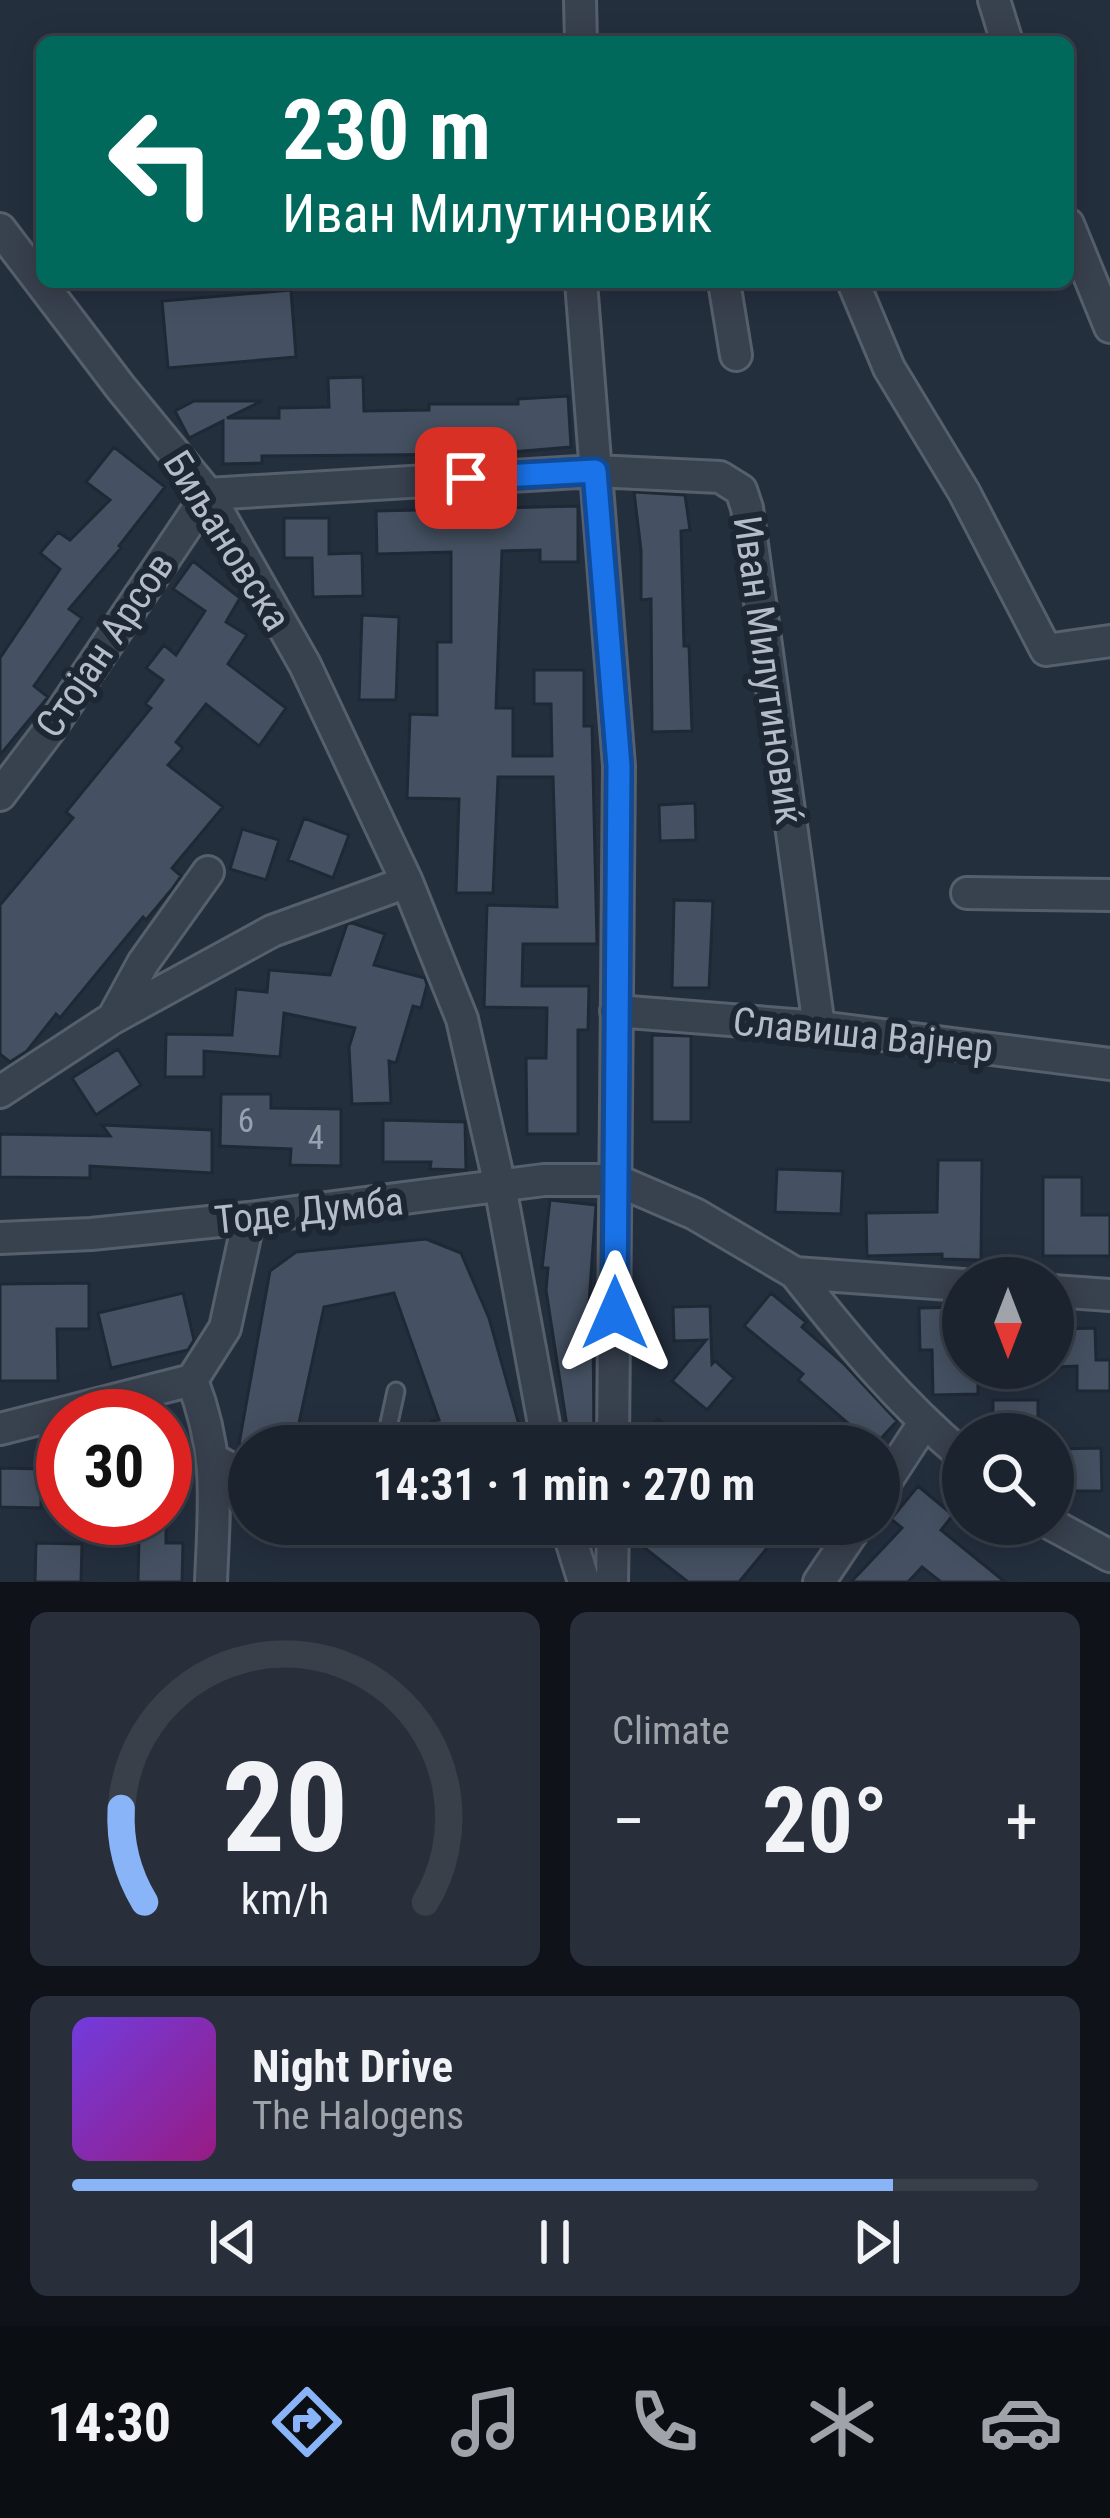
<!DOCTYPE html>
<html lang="en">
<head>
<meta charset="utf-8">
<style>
	body { margin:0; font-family:"Roboto Condensed",sans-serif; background:#282f3a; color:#f1f3f6; height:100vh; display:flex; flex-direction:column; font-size:45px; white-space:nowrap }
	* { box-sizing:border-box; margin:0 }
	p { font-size:39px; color:#a0a4aa }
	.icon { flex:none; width:66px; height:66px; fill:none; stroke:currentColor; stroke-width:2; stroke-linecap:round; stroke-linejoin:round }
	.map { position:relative; height:1582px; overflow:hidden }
	.side { display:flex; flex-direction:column; gap:30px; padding:30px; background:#0f1319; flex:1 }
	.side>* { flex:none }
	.top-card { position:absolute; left:36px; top:36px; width:1038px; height:252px; border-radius:18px; box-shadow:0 6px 30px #0003,0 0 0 3px #39404a; background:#00695c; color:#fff; overflow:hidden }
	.needle { width:78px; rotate:180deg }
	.controls { position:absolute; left:942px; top:1257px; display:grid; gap:24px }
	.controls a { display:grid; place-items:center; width:132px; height:132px; border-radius:50%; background:#1b232e; box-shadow:0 6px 30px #0003,0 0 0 3px #39404a; font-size:60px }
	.speed { position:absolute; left:36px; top:1389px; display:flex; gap:24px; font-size:60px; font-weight:700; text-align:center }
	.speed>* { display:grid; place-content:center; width:156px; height:156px; border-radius:50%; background:#1b232e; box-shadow:0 6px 30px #0003,0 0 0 3px #39404a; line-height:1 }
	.speed .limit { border:18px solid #d22; background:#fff; color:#111 }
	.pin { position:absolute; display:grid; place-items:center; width:102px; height:102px; color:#fff; margin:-51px; border-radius:24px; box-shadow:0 6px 18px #0006 }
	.me { position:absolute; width:132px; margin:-66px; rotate:0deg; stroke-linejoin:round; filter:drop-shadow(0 0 9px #0008) }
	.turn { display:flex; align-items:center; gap:42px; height:252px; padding:0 48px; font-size:54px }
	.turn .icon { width:156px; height:156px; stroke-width:2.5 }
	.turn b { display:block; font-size:84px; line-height:102px }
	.big { font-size:90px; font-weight:700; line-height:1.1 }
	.side .card { flex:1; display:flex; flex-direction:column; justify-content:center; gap:18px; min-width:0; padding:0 42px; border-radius:18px; background:#282f3a }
	.side .dial { align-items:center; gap:0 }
	.dial svg { height:312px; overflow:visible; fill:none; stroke:#39404a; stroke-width:7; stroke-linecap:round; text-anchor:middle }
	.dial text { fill:#f1f3f6; stroke:none }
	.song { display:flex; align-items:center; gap:36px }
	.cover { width:144px; height:144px; border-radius:18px; background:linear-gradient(135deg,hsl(260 70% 55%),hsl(310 70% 35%)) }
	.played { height:12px; border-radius:6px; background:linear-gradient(90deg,#8ab4f8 85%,#39404a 85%) }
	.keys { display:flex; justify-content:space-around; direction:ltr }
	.heat { display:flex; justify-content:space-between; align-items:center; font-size:66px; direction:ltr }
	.side .tiles { flex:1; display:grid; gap:30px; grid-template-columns:1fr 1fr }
	.card:last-child { grid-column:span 2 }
	.trip { position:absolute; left:228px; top:1425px; width:672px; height:120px; border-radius:60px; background:#1b232e; box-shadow:0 6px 30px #0003,0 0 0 3px #39404a; font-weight:700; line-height:120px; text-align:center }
	.tab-bar { display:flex; height:192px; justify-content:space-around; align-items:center; background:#0b0e12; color:#a0a4aa }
	.tab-bar .icon { width:84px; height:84px }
	.tab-bar .on { color:#8ab4f8 }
	.tab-bar b { font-size:54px; color:#f1f3f6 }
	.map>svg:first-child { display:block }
	.building { fill:#455162; stroke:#1f2835; stroke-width:3 }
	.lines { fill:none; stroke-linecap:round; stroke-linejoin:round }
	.lane-casing { stroke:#565f6c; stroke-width:21 }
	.street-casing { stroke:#565f6c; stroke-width:36 }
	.lane { stroke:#38414e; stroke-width:15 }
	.street { stroke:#38414e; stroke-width:30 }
	.route-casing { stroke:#114b97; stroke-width:30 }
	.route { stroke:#1a73e8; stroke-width:21 }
	.labels { text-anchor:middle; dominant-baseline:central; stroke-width:12; stroke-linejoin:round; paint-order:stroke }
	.number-label { font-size:33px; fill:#98a1af }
	.street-label { font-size:39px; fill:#b4bcc9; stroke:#1d2633 }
</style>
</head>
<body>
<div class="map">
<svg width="1110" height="1582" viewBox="0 0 1110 1582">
	<rect width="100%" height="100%" fill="#242f3e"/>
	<path class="building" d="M291 290 296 357 168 368 162 301Z
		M363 377 364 411 429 410V404H518V399L568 396 571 447 489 454 262 456V463L223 464V421L189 438 175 411 194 401H262L227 418H279V408L329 407 328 378Z
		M114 447 165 487 119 546 121 548 69 609 82 618 34 686 48 697 0 755V658L60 569 40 553 58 532 70 540 110 500 86 482Z
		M634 492 685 495 690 530 681 531 684 646H689L692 731 652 732 651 599 641 600V550Z
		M578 506V562H540V550L502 551 496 708H513V756H552L551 704H534V670H584V726H592L597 944H523L522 986H589L588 1030H578V1134H527L526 1058H546L547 1008 484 1007 487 905 557 907 553 777H498L493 893H456L459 799 407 798 410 714 437 715V642H451V552L377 554 376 511Z
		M284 518H329V554L362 553 363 596 313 597 312 558H284Z
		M193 561 240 598 226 622 247 635 228 664 286 708 259 746 206 704 176 742 183 748 168 765 223 807 172 868 181 876 172 889 146 920 143 917 60 1018 56 1014 27 1051 10 1062 0 1054V905L73 818 66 812 151 708 145 704 163 680 146 668 164 645 176 655 205 611 173 589Z
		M362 615 399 617 396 700H359Z
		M695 803 696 840 660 841 659 805Z
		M304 818 349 835 333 878 288 860Z
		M242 829 279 840 266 880 230 869Z
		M674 900 713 901 709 988H672Z
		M352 923 385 934 374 965 425 978 427 985 421 1008 413 1006 396 1063 389 1061 391 1103 352 1104 349 1047 355 1028 284 1013 280 1057 204 1051V1077H165L166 1034 232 1035 236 989 267 992 269 970 330 975 347 924Z
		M652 1035 691 1036V1122H652Z
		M118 1049 141 1085 96 1115 72 1078Z
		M221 1094H271V1108L341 1109V1166L290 1165 291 1149 220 1146Z
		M383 1120 465 1122 466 1170 430 1169 431 1162H383Z
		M102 1125 212 1130V1173L90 1166V1178L0 1177V1134L110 1136Z
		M938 1160H982L981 1260 942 1259V1254L867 1256 866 1213 937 1212Z
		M777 1169 843 1171 841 1214 775 1212Z
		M1043 1177H1082V1215H1110V1256H1043Z
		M550 1200 596 1205 588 1317 593 1318 594 1446H570L546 1290 548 1268H542Z
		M426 1239 461 1253 489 1318 525 1446H438L432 1421 439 1420 394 1293 324 1307 294 1446 239 1444 270 1271 296 1252Z
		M89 1283V1329H57L58 1381H0V1284Z
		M183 1293 194 1340 188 1350 111 1368 98 1313Z
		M771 1293 806 1322 802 1327 845 1365 897 1421 874 1446 798 1380 803 1374 744 1326Z
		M710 1306 712 1364 715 1361 734 1378 707 1410 672 1381 706 1340 674 1341 673 1307Z
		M963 1307V1368H978V1394L933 1395 932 1350H920L919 1308Z
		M1095 1328 1096 1360H1110V1391H1077V1366L1056 1367 1055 1329Z
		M993 1400H1038V1434H993Z
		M658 1419 692 1446H636Z
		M1101 1448 1102 1491H1057L1056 1449Z
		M0 1468 41 1469V1508L0 1507Z
		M918 1486 953 1515 941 1530 1005 1582H941L922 1567 908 1582H851L902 1528 891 1519Z
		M131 1518H166V1543H183L182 1582H138L139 1537H130Z
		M632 1524H787L739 1582H688L632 1538Z
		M36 1543 82 1544 81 1582H35Z"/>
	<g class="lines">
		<defs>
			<path id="lane" d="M384 1446 396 1391"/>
			<path id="street" d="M580 0 581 42
				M994 0 1007 42
				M1068 224 1110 327
				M0 229 121 388 208 494 305 665 407 882 462 1019 500 1186 548 1446
				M581 282 619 766 613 1446
				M724 282 736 355
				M853 282 889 368 964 492 1046 650 1110 641
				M0 795 50 729 208 494 595 471 720 477 741 490 747 508 819 1027
				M967 893 1110 895
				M616 1011 819 1027 1110 1064
				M113 1018 143 963 208 872
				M0 1092 113 1018 272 931 407 882
				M0 1238 91 1234 249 1218 544 1180H616L695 1214 795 1273 963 1285
				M795 1273C847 1339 899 1402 963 1456
				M1053 1291 1110 1295
				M192 1380C221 1455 214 1504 211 1582
				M0 1429 192 1380 225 1328 249 1218
				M215 1460 249 1479
				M879 1492 924 1423
				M566 1524 584 1582
				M1051 1524 1110 1556
				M612 1582 613 1524
				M819 1582 858 1524"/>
		</defs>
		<use href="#lane" class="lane-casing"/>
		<use href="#street" class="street-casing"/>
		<use href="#lane" class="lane"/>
		<use href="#street" class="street"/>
	</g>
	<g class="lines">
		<defs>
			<path id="route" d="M466 478 595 471 619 766 615 1313"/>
		</defs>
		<use href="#route" class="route-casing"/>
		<use href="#route" class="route"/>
	</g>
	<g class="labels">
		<g class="number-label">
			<text x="246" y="1120">6</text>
			<text x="316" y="1137">4</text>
		</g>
		<g class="street-label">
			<text transform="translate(227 541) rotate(58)">Биљановска</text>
			<text transform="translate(105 645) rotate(-56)">Стојан Арсов</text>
			<text transform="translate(768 670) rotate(82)">Иван Милутиновиќ</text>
			<text transform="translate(863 1035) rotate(6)">Славиша Вајнер</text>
			<text transform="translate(309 1211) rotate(-6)">Тоде Думба</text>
		</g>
	</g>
</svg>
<div class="controls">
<a><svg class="needle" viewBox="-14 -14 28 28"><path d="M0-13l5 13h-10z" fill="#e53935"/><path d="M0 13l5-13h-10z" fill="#a0a4aa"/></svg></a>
<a><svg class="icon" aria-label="search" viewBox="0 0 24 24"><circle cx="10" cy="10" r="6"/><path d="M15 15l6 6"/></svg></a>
</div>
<div class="speed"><div class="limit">30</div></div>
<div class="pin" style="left:466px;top:478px;background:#d93025"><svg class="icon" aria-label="arrive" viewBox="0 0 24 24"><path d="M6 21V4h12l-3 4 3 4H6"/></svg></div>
<svg class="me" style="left:615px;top:1313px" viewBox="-20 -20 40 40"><path d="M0-17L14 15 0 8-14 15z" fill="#1a73e8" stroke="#fff" stroke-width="4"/></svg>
<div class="trip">14:31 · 1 min · 270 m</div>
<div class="top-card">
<div class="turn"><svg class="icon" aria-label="left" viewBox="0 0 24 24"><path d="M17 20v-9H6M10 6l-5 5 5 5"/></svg><div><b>230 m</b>Иван Милутиновиќ</div></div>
</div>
</div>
<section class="side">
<div class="tiles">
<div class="card dial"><svg viewBox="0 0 100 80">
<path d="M14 69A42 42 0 1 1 86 69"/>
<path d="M14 69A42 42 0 0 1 8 45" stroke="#8ab4f8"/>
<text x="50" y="56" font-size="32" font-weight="700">20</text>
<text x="50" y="72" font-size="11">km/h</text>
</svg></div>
<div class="card"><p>Climate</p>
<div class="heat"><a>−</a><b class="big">20°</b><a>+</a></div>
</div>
<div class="card">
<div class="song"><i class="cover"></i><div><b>Night Drive</b><p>The Halogens</p></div></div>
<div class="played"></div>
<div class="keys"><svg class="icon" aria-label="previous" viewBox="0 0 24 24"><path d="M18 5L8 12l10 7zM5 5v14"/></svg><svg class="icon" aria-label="pause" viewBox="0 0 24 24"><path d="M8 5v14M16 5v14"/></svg><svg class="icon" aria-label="next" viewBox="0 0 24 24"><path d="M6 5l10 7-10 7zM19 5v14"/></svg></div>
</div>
</div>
</section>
<nav class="tab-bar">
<b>14:30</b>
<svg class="icon on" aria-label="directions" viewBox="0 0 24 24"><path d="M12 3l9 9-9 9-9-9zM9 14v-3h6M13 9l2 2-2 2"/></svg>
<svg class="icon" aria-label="music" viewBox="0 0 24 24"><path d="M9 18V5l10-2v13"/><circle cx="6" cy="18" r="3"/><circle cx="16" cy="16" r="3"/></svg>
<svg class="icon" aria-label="phone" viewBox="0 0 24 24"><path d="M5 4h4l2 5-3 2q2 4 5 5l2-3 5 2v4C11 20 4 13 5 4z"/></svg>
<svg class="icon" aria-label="climate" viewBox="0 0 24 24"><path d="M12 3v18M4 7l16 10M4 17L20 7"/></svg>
<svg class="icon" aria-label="car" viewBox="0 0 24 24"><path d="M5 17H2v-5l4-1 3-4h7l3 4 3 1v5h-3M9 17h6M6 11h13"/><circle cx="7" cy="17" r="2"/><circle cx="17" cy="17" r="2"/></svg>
</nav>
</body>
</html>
